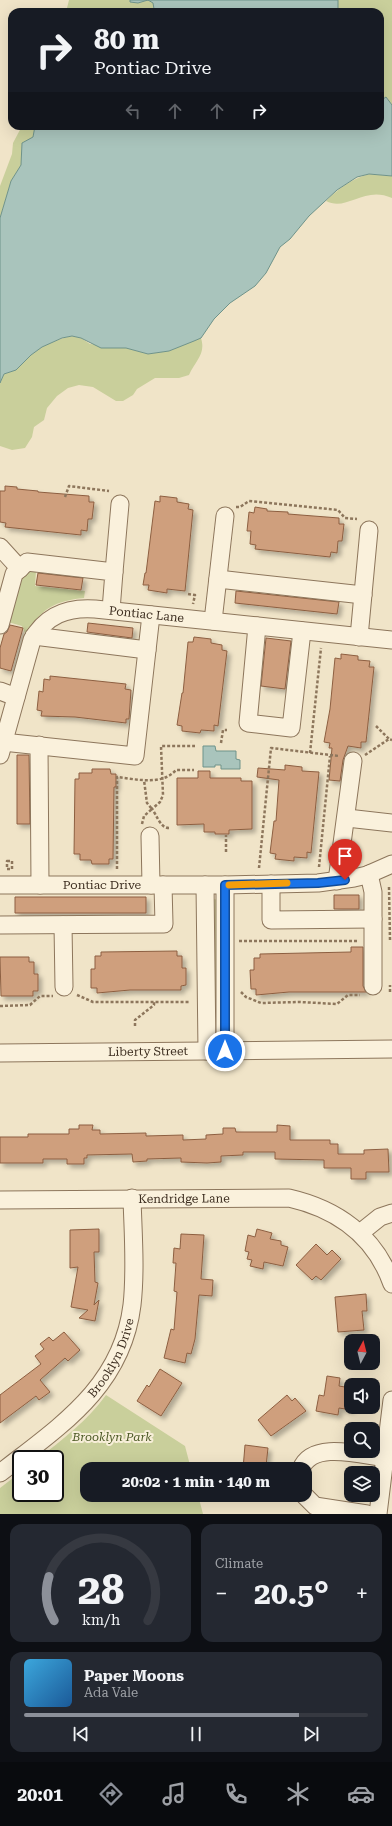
<!DOCTYPE html>
<html lang="en">
<head>
<meta charset="utf-8">
<style>
	body { margin:0; font-family:"Roboto Serif",serif; background:#242831; color:#f1f3f6; height:100vh; display:flex; flex-direction:column; font-size:15px; white-space:nowrap }
	* { box-sizing:border-box; margin:0 }
	p { font-size:13px; color:#9ea1a6 }
	.icon { flex:none; width:22px; height:22px; fill:none; stroke:currentColor; stroke-width:2; stroke-linecap:round; stroke-linejoin:round }
	.map { position:relative; height:1514px; overflow:hidden }
	.drawer { display:flex; flex-direction:column; gap:10px; padding:10px; background:#0d0f14; flex:1 }
	.drawer>* { flex:none }
	.top-card { position:absolute; left:8px; top:8px; width:376px; height:122px; border-radius:12px; box-shadow:0 4px 16px #0002; background:#171b24; color:#f1f3f6; overflow:hidden }
	.needle { width:26px; rotate:7deg }
	.fabs { position:absolute; left:344px; top:1334px; display:grid; gap:8px }
	.fabs a { display:grid; place-items:center; width:36px; height:36px; border-radius:8px; background:#171b24; box-shadow:0 4px 16px #0002; font-size:20px }
	.speed { position:absolute; left:12px; top:1450px; display:flex; gap:8px; font-size:20px; font-weight:700; text-align:center }
	.speed>* { display:grid; place-content:center; width:52px; height:52px; border-radius:50%; background:#171b24; box-shadow:0 4px 16px #0002; line-height:1 }
	.speed .limit { border:2px solid #111; border-radius:6px; background:#fff; color:#111 }
	.pin { position:absolute; display:grid; place-items:center; width:34px; height:34px; color:#fff; margin:-41px -17px; border-radius:50% 50% 50% 0; rotate:-45deg; box-shadow:0 0 4px #0007 }
	.pin .icon { rotate:45deg }
	.me { position:absolute; width:44px; margin:-22px; rotate:0deg; stroke-linejoin:round; filter:drop-shadow(0 0 3px #0008) }
	.turn { display:flex; align-items:center; gap:14px; height:84px; padding:0 20px; font-size:18px }
	.turn .icon { width:52px; height:52px; stroke-width:2.5 }
	.turn b { display:block; font-size:28px; line-height:34px }
	.lanes { display:flex; align-items:center; height:38px; padding:0 20px; background:#0003; justify-content:center; gap:20px; direction:ltr }
	.lanes .off { opacity:.35 }
	.big { font-size:30px; font-weight:700; line-height:1.1 }
	.drawer .card { flex:1; display:flex; flex-direction:column; justify-content:center; gap:6px; min-width:0; padding:0 14px; border-radius:12px; background:#242831 }
	.drawer .dial { align-items:center; gap:0 }
	.dial svg { height:104px; overflow:visible; fill:none; stroke:#363941; stroke-width:7; stroke-linecap:round; text-anchor:middle }
	.dial text { fill:#f1f3f6; stroke:none }
	.song { display:flex; align-items:center; gap:12px }
	.cover { width:48px; height:48px; border-radius:6px; background:linear-gradient(135deg,hsl(200 70% 55%),hsl(210 70% 35%)) }
	.played { height:4px; border-radius:2px; background:linear-gradient(90deg,#8c9099 80%,#363941 80%) }
	.keys { display:flex; justify-content:space-around; direction:ltr }
	.heat { display:flex; justify-content:space-between; align-items:center; font-size:22px; direction:ltr }
	.drawer .tiles { flex:1; display:grid; gap:10px; grid-template-columns:1fr 1fr }
	.card:last-child { grid-column:span 2 }
	.trip { position:absolute; left:80px; top:1462px; width:232px; height:40px; border-radius:12px; background:#171b24; box-shadow:0 4px 16px #0002; font-weight:700; line-height:40px; text-align:center }
	.tabs { display:flex; height:64px; justify-content:space-around; align-items:center; background:#090b0e; color:#9ea1a6 }
	.tabs .icon { width:28px; height:28px }
	.tabs .selected { color:#8c9099 }
	.tabs b { font-size:18px; color:#f1f3f6 }
	.map>svg:first-child { display:block }
	.green { fill:#c9cf9b }
	.water { fill:#a9c4bc; stroke:#6f938a }
	.building { fill:#cf9f7d; stroke:#8d5f41; filter:url(#shadow) }
	.lines { fill:none; stroke-linecap:round; stroke-linejoin:round }
	.minor-casing { stroke:#8d765c; stroke-width:19 }
	.path { stroke:#8d765c; stroke-width:2.5; stroke-dasharray:3 2; stroke-linecap:butt }
	.minor { stroke:#faf1dc; stroke-width:17 }
	.route-casing { stroke:#114b97; stroke-width:10 }
	.route { stroke:#1a73e8; stroke-width:7 }
	.slow { stroke:#f59e0b; stroke-width:7 }
	.labels { text-anchor:middle; dominant-baseline:central; stroke-width:4; stroke-linejoin:round; paint-order:stroke }
	.street-label { font-size:12px; fill:#3d2e20; stroke:#f7eed8 }
	.park-label { font-size:12px; font-style:italic; fill:#4d5a26; stroke:#f7eed8 }
</style>
</head>
<body>
<div class="map">
<svg width="392" height="1514" viewBox="0 0 392 1514">
	<defs>
		<filter id="shadow"><feDropShadow dx="3.5" dy="3.5" stdDeviation="2" flood-color="#0004"/></filter>
	</defs>
	<rect width="100%" height="100%" fill="#f0e4c8"/>
	<path class="green" d="M69 0H130L131 2 138 3 148 0 153 3 154 9 151 12H66Z
		M338 0H392V105L386 97 380 101V12H338Z
		M22 126H35L33 137 22 143 21 165 11 181 0 218V186L12 154 13 143Z
		M369 174 392 176V198C364 185 347 212 326 201 339 188 352 179 369 174Z
		M72 336 81 338 90 344 126 348 148 354 169 351 201 338C206 354 196 360 189 375L179 378H155L137 389 133 395 123 401H116L93 387 79 385 68 388 57 396 47 408 44 420 34 427 32 437 25 448 12 450 0 446V383L4 374C17 371 21 362 32 354 43 345 58 339 72 336Z
		M26 571H36L35 586 85 591 84 598C55 601 42 608 27 633H25L22 626 8 622 17 580Z
		M215 899 218 901 217 1022H215L212 900Z
		M106 1395 185 1446 191 1469H87V1495H198L203 1514H0V1488L21 1472V1493H55V1459H38C63 1439 87 1421 106 1395Z"/>
	<path class="water" d="M130 0H338V12H151L154 9 153 3 148 0 138 3 130 2Z
		M386 97 392 105V176L369 174 357 177 337 190 309 216 290 239 280 247 266 273 255 286 230 303 214 319 201 338 194 341 169 351 148 354 126 348H101L81 338 72 336 62 338 42 347 31 355 16 370 4 374 0 383V218L11 181 21 165 22 143 33 137 35 126H380V101Z
		M203 746H215L216 751H236V759L240 760V769H221V765H215V767H203Z"/>
	<path class="building" d="M5 486 17 487V489L38 491V492L89 496V502H94L92 519H88L87 531 81 530V535L5 527 6 523 0 522V491H5Z
		M160 496 177 498V502L189 504 188 509 193 510 185 591 167 589V593L148 590 149 585H143L145 573H146L155 501 160 502Z
		M255 507 267 509V511L288 512V514L339 518V524H344L342 541H338L337 553 331 552 330 557 255 549 256 545 250 544 251 531H247L249 512 254 513Z
		M38 573 83 578 81 590 36 585Z
		M236 591 339 602 337 614 235 603Z
		M88 623 133 628 132 638 87 632Z
		M10 625 23 628 11 671 0 668V648L4 634 7 632Z
		M194 637 211 639V643L222 645V650L227 651 218 726 214 725V731L201 730 200 733 182 731V726L177 725 182 693H183L188 642H193Z
		M266 638 291 641 285 689 261 686Z
		M341 654 358 656V660L370 661 369 667H374L366 742H361V748L348 746 343 760 340 781 329 780 332 748H329L330 743 324 742 330 709 335 658 341 659Z
		M50 676 126 684 125 689 131 690 129 719H126V723L75 717 41 716 42 711 37 710 39 691 43 692 44 679 50 680Z
		M17 755H29L30 824H17Z
		M285 765 302 767V771L319 772 311 853 307 852V858L294 857V861L275 859 276 854 270 853 274 821H276L279 780 257 777 258 768 285 770Z
		M92 769H110L111 774H116V787H114L113 859H109V864H92L91 860H80V854H74L75 779H79V773H92Z
		M198 771H210V778H241V781H252V829L229 830V834H215V832H204V824L177 825V778H198Z
		M334 895H359V909H334Z
		M15 897H146V913H15Z
		M351 947H363V986L366 992H289L256 995V989H251L250 970H254V958H260V954L351 952Z
		M177 951V956H182V968H186V985L181 986V990H130L97 993V988H91V969H95V956H101V952Z
		M0 957H29V962H34V974H38V991H33V996H1Z
		M79 1125H93L92 1130H100V1134L146 1133V1136L183 1135V1140L206 1139V1135L223 1134V1128H235L236 1132H277V1125L290 1126V1140H330V1144H338V1154H364V1150L388 1149 389 1172H366V1179H351V1168H324V1160L275 1159V1152H243V1155L221 1156V1162L207 1163 181 1162V1158L147 1159V1161L133 1162 132 1154 87 1155V1158H84V1164H67V1159H43V1163H0V1137H28V1134H69V1129H79Z
		M99 1229V1252H94L95 1282 98 1283 94 1305 99 1300 95 1321 79 1318 88 1310 71 1307 78 1267 70 1268V1230Z
		M257 1229 272 1233 270 1239 281 1241V1245L288 1247 283 1266 264 1262 263 1269 250 1266 252 1260 247 1259 249 1252 245 1251 248 1235 255 1237Z
		M181 1234 204 1235 201 1279 213 1280 212 1296 199 1295 195 1339 191 1354 187 1353 185 1363 164 1358 171 1329 174 1330 177 1292 174 1291 176 1263H173L174 1248 180 1249Z
		M316 1244 327 1255 332 1250 341 1259 321 1280 316 1276 312 1280 296 1265Z
		M366 1294 367 1311H362L364 1330 338 1332 335 1297Z
		M64 1332 80 1350 68 1361 65 1358 40 1380 50 1392 39 1400 36 1396 0 1423V1395L41 1364 35 1356 44 1349 40 1344 49 1337 53 1341Z
		M160 1369 182 1383 161 1416 137 1401 147 1385 149 1387Z
		M327 1376 340 1378 339 1386 351 1388V1410L339 1408 338 1415 316 1411 319 1395 324 1396Z
		M287 1395 292 1401 295 1398 306 1411 271 1436 258 1420Z
		M245 1445 268 1448 266 1466H264V1469H243Z"/>
	<g class="lines">
		<defs>
			<g id="minor">
				<path d="M0 547 20 569"/>
				<path d="M114 572 120 504"/>
				<path d="M218 579 363 595"/>
				<path d="M213 621 225 516"/>
				<path d="M0 625 14 574 27 562 114 572 111 610"/>
				<path d="M257 626 248 723 291 728 302 631"/>
				<path d="M34 636 147 650"/>
				<path d="M359 637 369 530"/>
				<path d="M0 691 16 697"/>
				<path d="M3 742 135 756 151 615"/>
				<path d="M39 745 40 885"/>
				<path id="s1" d="M0 755 32 640C46 615 67 607 95 609L392 640"/>
				<path d="M347 818 392 823"/>
				<path d="M150 836 151 885"/>
				<path d="M369 874 373 892V986"/>
				<path d="M337 881 353 761"/>
				<path d="M271 884V920L373 919"/>
				<path id="s2" d="M0 885H225L318 883 354 878 367 875 392 864"/>
				<path d="M205 885 207 1051"/>
				<path d="M0 925 164 924 163 885"/>
				<path d="M63 925 64 987"/>
				<path d="M225 1051V885"/>
				<path id="s3" d="M0 1053 392 1049"/>
				<path id="s4" d="M0 1200 289 1198C337 1209 375 1236 392 1284"/>
				<path d="M360 1233 380 1217 392 1213"/>
				<path d="M301 1469C312 1440 361 1455 385 1458"/>
				<path id="s5" d="M0 1473C60 1426 122 1387 132 1305 136 1270 133 1233 132 1198"/>
				<path d="M304 1495 315 1506 367 1514"/>
				<path d="M378 1514 392 1400"/>
			</g>
		</defs>
		<use href="#minor" class="minor-casing"/>
		<path class="path" d="M65 497 69 486 109 491
			M236 507H240L249 501 338 510 345 518 357 519
			M188 594 195 595 193 604
			M376 726 389 739
			M221 743 223 730H227
			M310 753 321 648
			M365 755 389 739 392 740
			M142 824 144 816 152 809 147 803 144 780
			M169 828C160 828 157 815 152 809L160 802 163 795 161 746H195
			M226 852V835
			M7 861H12V869H7Z
			M319 867 330 756
			M259 868 271 748 339 756
			M117 869V777C135 779 162 786 176 770H194
			M389 887 390 940
			M239 941H358
			M241 992 246 997 261 1003 300 1002 337 1004 348 995H360
			M390 992V985
			M77 995 93 1002H189
			M0 1006 30 1005 40 996H53
			M135 1026V1020L154 1005V1002"/>
		<use href="#minor" class="minor"/>
	</g>
	<g class="lines">
		<defs>
			<path id="route" d="M225 1051V885L318 883 345 880"/>
		</defs>
		<use href="#route" class="route-casing"/>
		<use href="#route" class="route"/>
		<path class="slow" d="M229 885 287 883"/>
	</g>
	<g class="labels">
		<g class="street-label">
			<text stroke="none"><textPath href="#s1" startOffset="246">Pontiac Lane</textPath></text>
			<text stroke="none"><textPath href="#s2" startOffset="102">Pontiac Drive</textPath></text>
			<text stroke="none"><textPath href="#s3" startOffset="148">Liberty Street</textPath></text>
			<text stroke="none"><textPath href="#s4" startOffset="184">Kendridge Lane</textPath></text>
			<text stroke="none"><textPath href="#s5" startOffset="163">Brooklyn Drive</textPath></text>
		</g>
		<g class="park-label">
			<text x="112" y="1437">Brooklyn Park</text>
		</g>
	</g>
</svg>
<div class="fabs">
<a><svg class="needle" viewBox="-14 -14 28 28"><path d="M0-13l5 13h-10z" fill="#e53935"/><path d="M0 13l5-13h-10z" fill="#9ea1a6"/></svg></a>
<a><svg class="icon" aria-label="sound" viewBox="0 0 24 24"><path d="M4 9h4l5-4v14l-5-4H4zM17 9q2 3 0 6"/></svg></a>
<a><svg class="icon" aria-label="search" viewBox="0 0 24 24"><circle cx="10" cy="10" r="6"/><path d="M15 15l6 6"/></svg></a>
<a><svg class="icon" aria-label="layers" viewBox="0 0 24 24"><path d="M12 4l9 5-9 5-9-5zM3 14l9 5 9-5"/></svg></a>
</div>
<div class="speed"><div class="limit">30</div></div>
<div class="pin" style="left:345px;top:880px;background:#d93025"><svg class="icon" aria-label="arrive" viewBox="0 0 24 24"><path d="M6 21V4h12l-3 4 3 4H6"/></svg></div>
<svg class="me" style="left:225px;top:1051px" viewBox="-20 -20 40 40"><circle r="17" fill="#1a73e8" stroke="#fff" stroke-width="3"/><path d="M0-11L8 9 0 5-8 9z" fill="#fff"/></svg>
<div class="trip">20:02 · 1 min · 140 m</div>
<div class="top-card">
<div class="turn"><svg class="icon" aria-label="right" viewBox="0 0 24 24"><path d="M7 20v-9h11M14 6l5 5-5 5"/></svg><div><b>80 m</b>Pontiac Drive</div></div>
<div class="lanes"><svg class="icon off" aria-label="left" viewBox="0 0 24 24"><path d="M17 20v-9H6M10 6l-5 5 5 5"/></svg><svg class="icon off" aria-label="ahead" viewBox="0 0 24 24"><path d="M12 20V5M6 11l6-6 6 6"/></svg><svg class="icon off" aria-label="ahead" viewBox="0 0 24 24"><path d="M12 20V5M6 11l6-6 6 6"/></svg><svg class="icon" aria-label="right" viewBox="0 0 24 24"><path d="M7 20v-9h11M14 6l5 5-5 5"/></svg></div>
</div>
</div>
<section class="drawer">
<div class="tiles">
<div class="card dial"><svg viewBox="0 0 100 80">
<path d="M14 69A42 42 0 1 1 86 69"/>
<path d="M14 69A42 42 0 0 1 10 35" stroke="#8c9099"/>
<text x="50" y="56" font-size="32" font-weight="700">28</text>
<text x="50" y="72" font-size="11">km/h</text>
</svg></div>
<div class="card"><p>Climate</p>
<div class="heat"><a>−</a><b class="big">20.5°</b><a>+</a></div>
</div>
<div class="card">
<div class="song"><i class="cover"></i><div><b>Paper Moons</b><p>Ada Vale</p></div></div>
<div class="played"></div>
<div class="keys"><svg class="icon" aria-label="previous" viewBox="0 0 24 24"><path d="M18 5L8 12l10 7zM5 5v14"/></svg><svg class="icon" aria-label="pause" viewBox="0 0 24 24"><path d="M8 5v14M16 5v14"/></svg><svg class="icon" aria-label="next" viewBox="0 0 24 24"><path d="M6 5l10 7-10 7zM19 5v14"/></svg></div>
</div>
</div>
</section>
<nav class="tabs">
<b>20:01</b>
<svg class="icon selected" aria-label="directions" viewBox="0 0 24 24"><path d="M12 3l9 9-9 9-9-9zM9 14v-3h6M13 9l2 2-2 2"/></svg>
<svg class="icon" aria-label="music" viewBox="0 0 24 24"><path d="M9 18V5l10-2v13"/><circle cx="6" cy="18" r="3"/><circle cx="16" cy="16" r="3"/></svg>
<svg class="icon" aria-label="phone" viewBox="0 0 24 24"><path d="M5 4h4l2 5-3 2q2 4 5 5l2-3 5 2v4C11 20 4 13 5 4z"/></svg>
<svg class="icon" aria-label="climate" viewBox="0 0 24 24"><path d="M12 3v18M4 7l16 10M4 17L20 7"/></svg>
<svg class="icon" aria-label="car" viewBox="0 0 24 24"><path d="M5 17H2v-5l4-1 3-4h7l3 4 3 1v5h-3M9 17h6M6 11h13"/><circle cx="7" cy="17" r="2"/><circle cx="17" cy="17" r="2"/></svg>
</nav>
</body>
</html>
